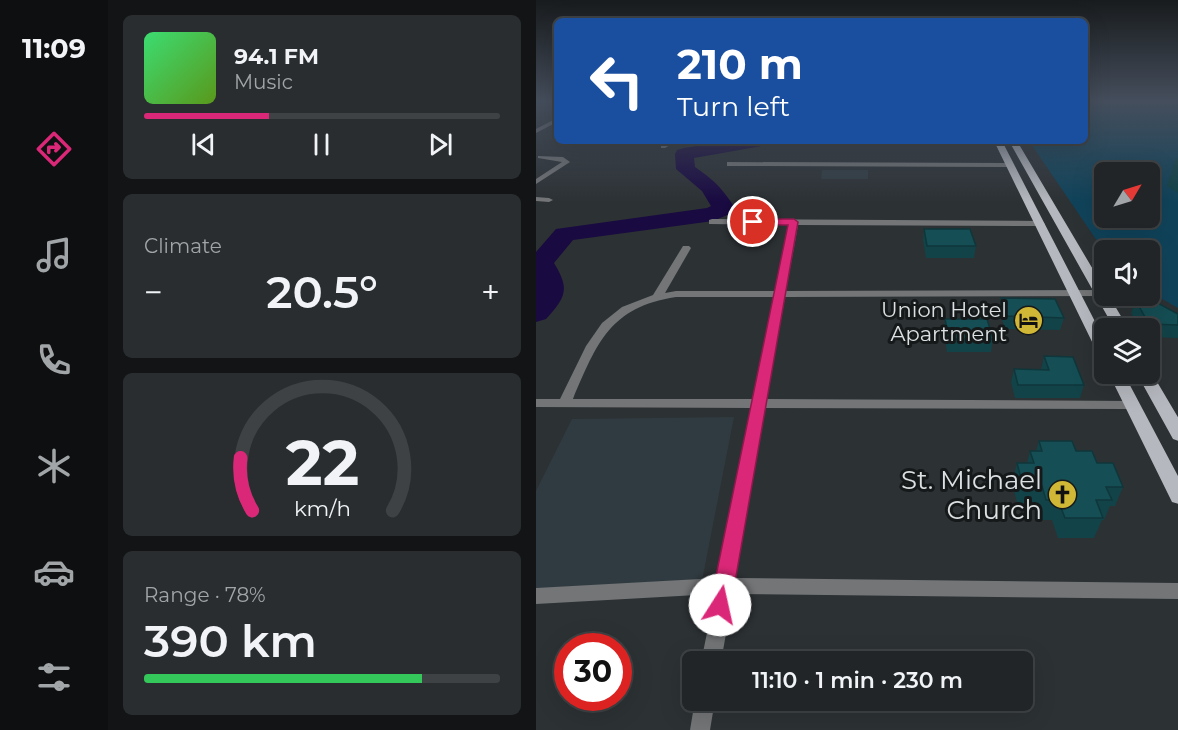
<!DOCTYPE html>
<html lang="en">
<head>
<meta charset="utf-8">
<style>
	body { margin:0; font-family:Montserrat,sans-serif; background:#292d2f; color:#f1f3f6; height:100vh; display:flex; flex-direction:column; font-size:22px; white-space:nowrap }
	* { box-sizing:border-box; margin:0 }
	p { font-size:20px; color:#a2a5a7 }
	.icon { flex:none; width:33px; height:33px; fill:none; stroke:currentColor; stroke-width:2; stroke-linecap:round; stroke-linejoin:round }
	.map { position:relative; flex:1; overflow:hidden }
	.side { display:flex; flex-direction:column; gap:15px; padding:15px; background:#121415; width:428px }
	.side>* { flex:none }
	.guide { position:absolute; left:18px; top:18px; width:534px; height:126px; border-radius:9px; box-shadow:0 6px 24px #0002,0 0 0 2px #3e4244; background:#1a4fa0; color:#fff; overflow:hidden }
	.needle { width:39px; rotate:52deg }
	.fabs { position:absolute; left:558px; top:162px; display:grid; gap:12px }
	.fabs a { display:grid; place-items:center; width:66px; height:66px; border-radius:9px; background:#212527; box-shadow:0 6px 24px #0002,0 0 0 2px #3e4244; font-size:30px }
	.speed { position:absolute; left:18px; top:633px; display:flex; gap:12px; font-size:30px; font-weight:700; text-align:center }
	.speed>* { display:grid; place-content:center; width:78px; height:78px; border-radius:50%; background:#212527; box-shadow:0 6px 24px #0002,0 0 0 2px #3e4244; line-height:1 }
	.speed .limit { border:9px solid #d22; background:#fff; color:#111 }
	.pin { position:absolute; display:grid; place-items:center; width:51px; height:51px; color:#fff; margin:-26px; border:3px solid #fff; border-radius:50%; box-shadow:0 2px 6px #0007 }
	.me { position:absolute; width:66px; margin:-33px; rotate:10deg; stroke-linejoin:round; filter:drop-shadow(0 0 4px #0008) }
	.turn { display:flex; align-items:center; gap:21px; height:126px; padding:0 24px; font-size:27px }
	.turn .icon { width:78px; height:78px; stroke-width:2.5 }
	.turn b { display:block; font-size:42px; line-height:51px }
	.big { font-size:45px; font-weight:600; line-height:1.1 }
	.side .tile { flex:1; display:flex; flex-direction:column; justify-content:center; gap:9px; min-width:0; padding:0 21px; border-radius:9px; background:#292d2f }
	.side .dial { align-items:center; gap:0 }
	.dial svg { height:156px; overflow:visible; fill:none; stroke:#3e4244; stroke-width:7; stroke-linecap:round; text-anchor:middle }
	.dial text { fill:#f1f3f6; stroke:none }
	.song { display:flex; align-items:center; gap:18px }
	.cover { width:72px; height:72px; border-radius:9px; background:linear-gradient(135deg,hsl(140 70% 55%),hsl(90 70% 35%)) }
	.played { height:6px; border-radius:3px; background:linear-gradient(90deg,#db2777 35%,#3e4244 35%) }
	.keys { display:flex; justify-content:space-around; direction:ltr }
	.heat { display:flex; justify-content:space-between; align-items:center; font-size:33px; direction:ltr }
	.charge { height:9px; border-radius:4px; background:linear-gradient(90deg,#34c759 78%,#3e4244 0) }
	.trip { position:absolute; left:146px; top:651px; width:351px; height:60px; border-radius:9px; background:#212527; box-shadow:0 6px 24px #0002,0 0 0 2px #3e4244; font-weight:600; line-height:60px; text-align:center }
	main { display:flex; flex:1; min-height:0 }
	.tabs { display:flex; flex-direction:column; width:108px; justify-content:space-around; align-items:center; background:#0d0f10; color:#a2a5a7 }
	.tabs .icon { width:42px; height:42px }
	.tabs .current { color:#db2777 }
	.tabs b { font-size:27px; color:#f1f3f6 }
	.map>svg:first-child { display:block }
	.built { fill:#303b41 }
	.green { fill:#10435a; fill-rule:evenodd }
	.lines { fill:none; stroke-linecap:round; stroke-linejoin:round }
	.river { fill:#190a41; fill-rule:evenodd }
	.street { fill:#737577; fill-rule:evenodd }
	.primary { fill:#b5b8be; fill-rule:evenodd }
	.wall { fill:#124348 }
	.building { fill:#154e54; stroke:#0f373b; stroke-width:1.5 }
	.route { fill:#db2777; stroke:#8e194d; stroke-width:1.5 }
	.labels { text-anchor:middle; dominant-baseline:central; stroke-width:6; stroke-linejoin:round; paint-order:stroke }
	.poi-label { font-size:21px; fill:#dce0e2; stroke:#16191a; text-anchor:end }
	.near-poi-label { font-size:26px; fill:#dce0e2; stroke:#16191a; text-anchor:end }
</style>
</head>
<body>
<main>
<nav class="tabs">
<b>11:09</b>
<svg class="icon current" aria-label="directions" viewBox="0 0 24 24"><path d="M12 3l9 9-9 9-9-9zM9 14v-3h6M13 9l2 2-2 2"/></svg>
<svg class="icon" aria-label="music" viewBox="0 0 24 24"><path d="M9 18V5l10-2v13"/><circle cx="6" cy="18" r="3"/><circle cx="16" cy="16" r="3"/></svg>
<svg class="icon" aria-label="phone" viewBox="0 0 24 24"><path d="M5 4h4l2 5-3 2q2 4 5 5l2-3 5 2v4C11 20 4 13 5 4z"/></svg>
<svg class="icon" aria-label="climate" viewBox="0 0 24 24"><path d="M12 3v18M4 7l16 10M4 17L20 7"/></svg>
<svg class="icon" aria-label="car" viewBox="0 0 24 24"><path d="M5 17H2v-5l4-1 3-4h7l3 4 3 1v5h-3M9 17h6M6 11h13"/><circle cx="7" cy="17" r="2"/><circle cx="17" cy="17" r="2"/></svg>
<svg class="icon" aria-label="filters" viewBox="0 0 24 24"><path d="M4 7h16M4 17h16"/><circle cx="9" cy="7" r="2"/><circle cx="15" cy="17" r="2"/></svg>
</nav>
<section class="side">
<div class="tile">
<div class="song"><i class="cover"></i><div><b>94.1 FM</b><p>Music</p></div></div>
<div class="played"></div>
<div class="keys"><svg class="icon" aria-label="previous" viewBox="0 0 24 24"><path d="M18 5L8 12l10 7zM5 5v14"/></svg><svg class="icon" aria-label="pause" viewBox="0 0 24 24"><path d="M8 5v14M16 5v14"/></svg><svg class="icon" aria-label="next" viewBox="0 0 24 24"><path d="M6 5l10 7-10 7zM19 5v14"/></svg></div>
</div>
<div class="tile"><p>Climate</p>
<div class="heat"><a>−</a><b class="big">20.5°</b><a>+</a></div>
</div>
<div class="tile dial"><svg viewBox="0 0 100 80">
<path d="M14 69A42 42 0 1 1 86 69"/>
<path d="M14 69A42 42 0 0 1 8 42" stroke="#db2777"/>
<text x="50" y="56" font-size="32" font-weight="700">22</text>
<text x="50" y="72" font-size="11">km/h</text>
</svg></div>
<div class="tile"><p>Range · 78%</p><b class="big">390 km</b><div class="charge"></div></div>
</section>
<div class="map">
<svg width="643" height="730" viewBox="0 0 643 730">
	<rect width="100%" height="100%" fill="#2c3134"/>
	<path class="built" d="M286 170H332V179H285Z
		M198 417 165 586 0 588V491L36 419Z"/>
	<path class="green" d="M549 100H642V308L614 292V250L568 251 493 141H549ZM568 172H614V218H568Z"/>
	<g class="lines">
		<path class="river" d="M193 141H235L232 145 226 146 158 158 159 167C179 181 186 188 199 208L196 213 177 221 37 240 18 263C34 289 30 297 10 319L0 322V252L20 229 171 208 175 206 166 191 140 169 139 154 141 150 148 148Z"/>
		<path class="street" d="M21 118V122L0 133V129Z
			M133 141H141L129 148H125V146Z
			M2 156 27 157 34 162 0 184V179L26 162 2 158Z
			M191 162 474 163 478 165 474 167 194 166H191Z
			M0 197 13 198 17 200 13 202 0 201Z
			M176 219 505 221 509 224 508 226 262 225 250 291 568 290V296H570L249 297 231 399 597 401 602 402 603 405 602 408 597 409 229 408 199 578 643 583V599L197 594 185 662H165L179 594 0 604V588L182 578 216 408 0 407V399H24L50 346 66 323 86 307 117 295 147 246H153L155 248 129 293 140 291H240L253 225 173 224V220ZM140 297H239L218 399H37C61 343 74 307 140 297Z
			M580 296C602 294 623 305 643 315V322L611 307 581 298Z
			M159 700H179L174 730H154Z"/>
		<path class="primary" d="M458 141H466L568 339V356L561 352Z
			M473 141H481L568 288V296H573L592 328H578Z
			M614 370 643 419V441L637 439 601 374H614Z
			M573 374H588L643 478V504L636 502Z"/>
	</g>
	<path class="wall" d="M642 158V193L631 186 639 160Z
		M388 229 440 246 438 258H390L387 240Z
		M465 298 528 318 524 330 469 329 463 310Z
		M600 301 642 314V338L614 337V328H604L595 313Z
		M409 319 457 339 455 352H411L408 332Z
		M508 356 548 385 544 398H479L475 382 478 369 505 370Z
		M503 441 540 451 561 463 587 487 579 506H574L568 520H566L558 538H522L516 520H503L500 506H482L476 483 481 463H491L494 451H500Z"/>
	<path class="building" d="M388 229H434L440 246H391Z
		M465 298 519 299 528 318 471 316Z
		M600 301H618L642 314V325L613 324Z
		M409 319H451L457 339H413Z
		M508 356 537 357 548 385H482L478 369 513 370Z
		M503 441H536L540 451H556L561 463H577L587 487H570L576 500H560L567 518H529L522 500H510L506 486H487L481 463H498L494 451H506Z"/>
	<linearGradient id="sky" x2="0" y2="1"><stop stop-color="#181b1d"/><stop offset="0.5" stop-color="#454e5c"/><stop offset="1" stop-color="#454e5c" stop-opacity="0"/></linearGradient>
	<rect width="643" height="202" fill="url(#sky)"/>
	<path class="route" d="M258 219 262 222 195 605 192 611 184 614 177 611 174 605 252 225H217L212 222 217 219Z"/>
	<defs>
		<symbol id="hotel-disc" viewBox="-11 -11 22 22"><circle r="9.5" fill="#d1b736" stroke="#16191a"/><path d="M-6-4.5h1.5V1H6V5H4.5V3h-9V5H-6ZM-4 0a1.8 1.8 0 1 1 3.6 0ZM.5 0V-2.5h3Q6-2.5 6 0Z" fill="#111"/></symbol>
		<symbol id="church-disc" viewBox="-11 -11 22 22"><circle r="9.5" fill="#d1b736" stroke="#16191a"/><path d="M-1.2-6h2.4v3.5h3.3v2.4h-3.3V6h-2.4V-.1h-3.3v-2.4h3.3Z" fill="#111"/></symbol>
	</defs>
	<g fill-rule="evenodd">
		<use href="#hotel-disc" x="476" y="304" width="33" height="33"/>
		<use href="#church-disc" x="510" y="478" width="33" height="33"/>
	</g>
	<g class="labels">
		<g class="poi-label">
			<text x="471" y="309">Union Hotel<tspan x="471" dy="24">Apartment</tspan></text>
		</g>
		<g class="near-poi-label">
			<text x="506" y="480">St. Michael<tspan x="506" dy="30">Church</tspan></text>
		</g>
	</g>
</svg>
<div class="fabs">
<a><svg class="needle" viewBox="-14 -14 28 28"><path d="M0-13l5 13h-10z" fill="#e53935"/><path d="M0 13l5-13h-10z" fill="#a2a5a7"/></svg></a>
<a><svg class="icon" aria-label="sound" viewBox="0 0 24 24"><path d="M4 9h4l5-4v14l-5-4H4zM17 9q2 3 0 6"/></svg></a>
<a><svg class="icon" aria-label="layers" viewBox="0 0 24 24"><path d="M12 4l9 5-9 5-9-5zM3 14l9 5 9-5"/></svg></a>
</div>
<div class="speed"><div class="limit">30</div></div>
<div class="pin" style="left:217px;top:222px;background:#d93025"><svg class="icon" aria-label="arrive" viewBox="0 0 24 24"><path d="M6 21V4h12l-3 4 3 4H6"/></svg></div>
<svg class="me" style="left:184px;top:605px" viewBox="-20 -20 40 40"><circle r="19" fill="#fff"/><path d="M0-13L10 11 0 6-10 11z" fill="#db2777"/></svg>
<div class="trip">11:10 · 1 min · 230 m</div>
<div class="guide">
<div class="turn"><svg class="icon" aria-label="left" viewBox="0 0 24 24"><path d="M17 20v-9H6M10 6l-5 5 5 5"/></svg><div><b>210 m</b>Turn left</div></div>
</div>
</div>
</main>
</body>
</html>
